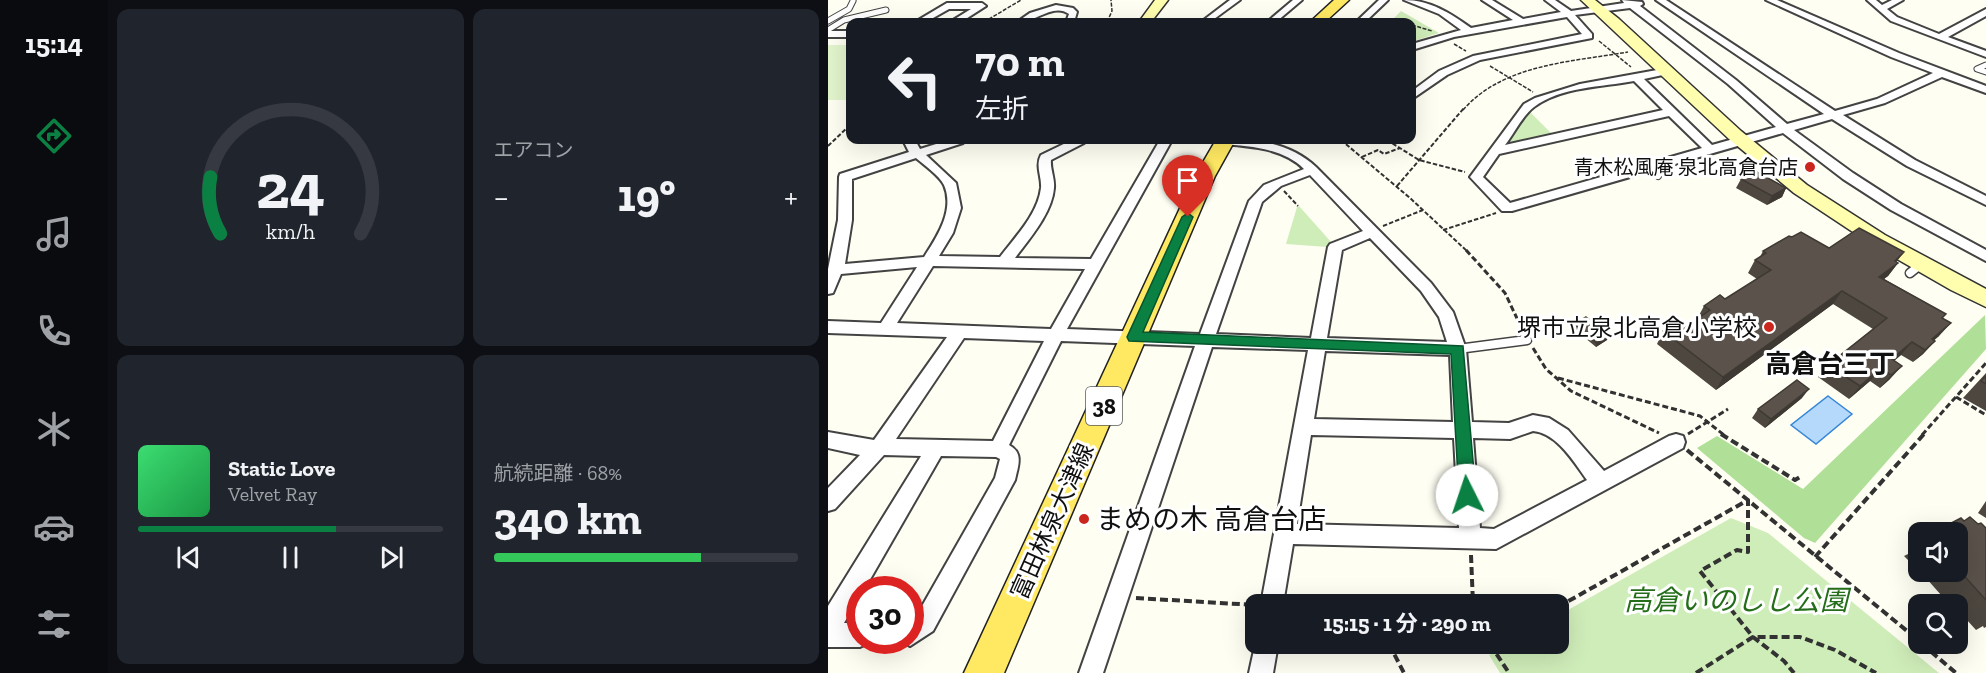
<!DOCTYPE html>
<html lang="ja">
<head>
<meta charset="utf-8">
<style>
	body { margin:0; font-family:"Zilla Slab","Noto Sans JP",serif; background:#20242c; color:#f1f3f6; height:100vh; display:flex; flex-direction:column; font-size:22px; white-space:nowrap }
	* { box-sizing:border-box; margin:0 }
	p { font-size:20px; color:#9ea1a6 }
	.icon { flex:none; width:33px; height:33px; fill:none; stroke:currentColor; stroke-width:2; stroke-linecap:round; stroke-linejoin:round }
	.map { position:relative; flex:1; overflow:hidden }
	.drawer { display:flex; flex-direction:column; gap:9px; padding:9px; background:#0d0f14; width:720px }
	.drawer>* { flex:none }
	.guide { position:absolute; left:18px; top:18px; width:570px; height:126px; border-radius:12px; box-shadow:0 6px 24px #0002; background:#171b24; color:#f1f3f6; overflow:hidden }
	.fabs { position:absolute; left:1080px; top:522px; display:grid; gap:12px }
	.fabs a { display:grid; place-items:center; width:60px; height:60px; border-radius:12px; background:#171b24; box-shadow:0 6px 24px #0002; font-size:30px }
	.speed { position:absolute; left:18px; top:576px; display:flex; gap:12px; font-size:30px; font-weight:700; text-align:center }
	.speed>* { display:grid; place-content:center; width:78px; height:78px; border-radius:50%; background:#171b24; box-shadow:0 6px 24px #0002; line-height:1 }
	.speed .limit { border:9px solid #d22; background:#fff; color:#111 }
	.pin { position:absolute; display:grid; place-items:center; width:51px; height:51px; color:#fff; margin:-62px -26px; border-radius:50% 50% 50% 0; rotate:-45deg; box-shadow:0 0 6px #0007 }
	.pin .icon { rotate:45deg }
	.me { position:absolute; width:66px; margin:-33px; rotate:356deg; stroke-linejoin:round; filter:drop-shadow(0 0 4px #0008) }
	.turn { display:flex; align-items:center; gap:21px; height:126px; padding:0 30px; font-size:27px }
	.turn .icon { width:78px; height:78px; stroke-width:2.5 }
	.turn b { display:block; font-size:42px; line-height:51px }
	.big { font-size:45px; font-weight:700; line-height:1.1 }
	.drawer .tile { flex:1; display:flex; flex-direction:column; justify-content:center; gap:9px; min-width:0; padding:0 21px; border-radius:12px; background:#20242c }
	.drawer .dial { align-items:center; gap:0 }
	.dial svg { height:156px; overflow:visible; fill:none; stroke:#363941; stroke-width:7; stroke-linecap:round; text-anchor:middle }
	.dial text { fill:#f1f3f6; stroke:none }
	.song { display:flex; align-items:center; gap:18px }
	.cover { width:72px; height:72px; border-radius:9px; background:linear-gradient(135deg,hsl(140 70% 55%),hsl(140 70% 35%)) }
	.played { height:6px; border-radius:3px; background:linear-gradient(90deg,#0b8043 65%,#363941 65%) }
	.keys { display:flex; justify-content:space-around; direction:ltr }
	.heat { display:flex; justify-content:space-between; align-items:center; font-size:33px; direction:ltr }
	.charge { height:9px; border-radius:4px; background:linear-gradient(90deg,#34c759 68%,#363941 0) }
	.drawer .tiles { flex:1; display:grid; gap:9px; grid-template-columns:repeat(2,1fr) }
	.trip { position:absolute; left:417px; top:594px; width:324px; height:60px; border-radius:12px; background:#171b24; box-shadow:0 6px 24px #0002; font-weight:700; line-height:60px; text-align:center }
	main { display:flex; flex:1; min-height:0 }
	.menu { display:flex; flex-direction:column; width:108px; justify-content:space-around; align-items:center; background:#090b0e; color:#9ea1a6 }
	.menu .icon { width:42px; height:42px }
	.menu .on { color:#0b8043 }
	.menu b { font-size:27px; color:#f1f3f6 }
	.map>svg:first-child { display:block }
	.green { fill:#cfedb9 }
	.forest { fill:#b0df97 }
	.pitch { fill:#e2f4cc }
	.water { fill:#b4d9fa; stroke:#3686d7; stroke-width:1.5 }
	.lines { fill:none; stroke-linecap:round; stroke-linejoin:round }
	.lane-far2-casing { stroke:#434343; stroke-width:7 }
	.lane-far1-casing { stroke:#434343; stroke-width:8 }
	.lane-casing { stroke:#434343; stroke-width:11 }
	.street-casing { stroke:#434343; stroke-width:4 }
	.secondary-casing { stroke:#323232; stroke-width:3 }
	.primary-casing { stroke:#212121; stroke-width:3 }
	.path-far3 { stroke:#323232; stroke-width:1.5; stroke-dasharray:4 1.5; stroke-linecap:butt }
	.path-far2 { stroke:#323232; stroke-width:2; stroke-dasharray:4.5 2; stroke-linecap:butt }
	.path-far1 { stroke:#323232; stroke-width:3; stroke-dasharray:6 3; stroke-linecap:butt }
	.path { stroke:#323232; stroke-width:4; stroke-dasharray:8 4; stroke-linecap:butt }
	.lane-far2 { stroke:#fff; stroke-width:5 }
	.lane-far1 { stroke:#fff; stroke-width:6 }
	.lane { stroke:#fff; stroke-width:8 }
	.street { fill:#fff; fill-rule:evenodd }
	.secondary { fill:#fffeae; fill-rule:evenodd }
	.primary { fill:#ffe963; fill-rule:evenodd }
	.wall { fill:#4d4740 }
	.shaded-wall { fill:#3f3934 }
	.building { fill:#5a524b; stroke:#3f3934; stroke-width:1.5 }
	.route { fill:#0b8043; stroke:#07532c; stroke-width:1.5 }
	.poi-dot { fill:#cb261d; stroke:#fff; stroke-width:2 }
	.labels { text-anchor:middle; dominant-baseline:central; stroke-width:6; stroke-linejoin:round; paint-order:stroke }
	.far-poi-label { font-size:20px; fill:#101010; stroke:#fff; text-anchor:end }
	.shield { fill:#fff; stroke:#585858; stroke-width:1.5 }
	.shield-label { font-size:22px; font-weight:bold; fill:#101010 }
	.poi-label { font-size:24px; fill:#101010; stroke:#fff; text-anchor:end }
	.street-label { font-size:24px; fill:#101010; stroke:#fff }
	.neighbourhood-label { font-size:26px; font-weight:bold; fill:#101010; stroke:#fff }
	.near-poi-label { font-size:28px; fill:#101010; stroke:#fff; text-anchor:start }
	.near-park-label { font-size:28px; font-style:italic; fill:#246e1a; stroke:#fff }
</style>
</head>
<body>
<main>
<nav class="menu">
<b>15:14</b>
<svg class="icon on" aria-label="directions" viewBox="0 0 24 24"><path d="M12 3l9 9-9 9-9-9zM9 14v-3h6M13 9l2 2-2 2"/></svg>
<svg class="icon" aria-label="music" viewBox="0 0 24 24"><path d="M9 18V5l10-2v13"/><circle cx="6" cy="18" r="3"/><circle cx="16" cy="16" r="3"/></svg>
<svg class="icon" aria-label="phone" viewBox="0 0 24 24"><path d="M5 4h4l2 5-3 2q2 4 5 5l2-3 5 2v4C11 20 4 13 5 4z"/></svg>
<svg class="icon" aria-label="climate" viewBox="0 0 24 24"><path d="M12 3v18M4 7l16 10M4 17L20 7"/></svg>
<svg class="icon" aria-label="car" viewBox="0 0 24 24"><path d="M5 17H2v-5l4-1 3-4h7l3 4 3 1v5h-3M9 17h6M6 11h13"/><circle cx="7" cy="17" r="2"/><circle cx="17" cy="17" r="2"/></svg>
<svg class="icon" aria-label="filters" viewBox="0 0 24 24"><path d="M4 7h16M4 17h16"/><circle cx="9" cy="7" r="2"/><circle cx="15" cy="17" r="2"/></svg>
</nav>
<section class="drawer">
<div class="tiles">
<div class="tile dial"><svg viewBox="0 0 100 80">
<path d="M14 69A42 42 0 1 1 86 69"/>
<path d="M14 69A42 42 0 0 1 9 40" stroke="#0b8043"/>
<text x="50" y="56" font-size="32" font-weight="700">24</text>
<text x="50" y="72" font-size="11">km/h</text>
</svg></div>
<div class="tile"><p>エアコン</p>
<div class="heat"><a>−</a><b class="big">19°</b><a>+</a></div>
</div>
<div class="tile">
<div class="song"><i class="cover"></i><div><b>Static Love</b><p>Velvet Ray</p></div></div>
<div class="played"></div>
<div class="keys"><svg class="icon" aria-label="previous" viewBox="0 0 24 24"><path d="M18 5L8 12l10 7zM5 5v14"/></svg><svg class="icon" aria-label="pause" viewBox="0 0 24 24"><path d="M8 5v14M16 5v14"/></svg><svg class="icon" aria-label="next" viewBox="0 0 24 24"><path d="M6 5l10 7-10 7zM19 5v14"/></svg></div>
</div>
<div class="tile"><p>航続距離 · 68%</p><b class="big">340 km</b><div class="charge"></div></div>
</div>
</section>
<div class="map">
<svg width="1158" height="673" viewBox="0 0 1158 673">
	<rect width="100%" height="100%" fill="#fffef3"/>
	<path class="green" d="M573 11 611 33 589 40 584 39V22H562Z
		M702 112 724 134 683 144 678 142Z
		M471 206 504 243 499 247 458 244 469 207Z
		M903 518 940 533 1111 673H672L661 655 681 644H730L731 615Z"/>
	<path class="forest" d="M1157 315 1158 349 987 543 976 538 869 448 889 436 975 489Z"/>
	<path class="pitch" d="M0 45H22V100H0Z"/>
	<path class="water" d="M1000 396 1024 414 988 444 963 425Z"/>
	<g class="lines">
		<defs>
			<path id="lane-far2" d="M0 21 21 9 25 1
				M0 30 16 20 58 10
				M1158 65 1149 69 1158 72"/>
			<path id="lane-far1" d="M818 168 830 176"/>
			<path id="lane" d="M1082 273 1092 265
				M630 349 699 340"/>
			<path id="street" d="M402 0H412L382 22H373Z
				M465 0H474L448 22H439Z
				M551 0H560L537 22H528Z
				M576 0C602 0 622 13 643 28L685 20 654 0H664L695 19 733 12 717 0H727L743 11 796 3 794 0 814 2 815 4 812 6 908 80 959 124 996 114 828 0H838L1007 111 1049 99 1105 73 1063 57 938 0H949L1071 53 1158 86V93L1114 77 1057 103 1015 115 1087 160 1158 196V205L1079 166 1004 119 966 130 1025 173 1073 204 1158 250V261L1063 210 1015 179 955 133 684 211H674L642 177 696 104 707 98 752 84 840 68 844 69V73L816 79 884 145 948 127 900 84 802 8 747 15 764 34V38L652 60 619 75 584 99V91L611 71 645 56 754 34 739 17 626 37 584 50V44L633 30 611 14ZM806 81 835 110 677 145C686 134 694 116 706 107 732 87 774 87 806 81ZM841 116 874 148 682 203 655 177 671 154Z
				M1039 0H1048L1054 5 1064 0H1075L1059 9 1069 17 1111 34 1158 9V16L1120 37 1158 51V57L1063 21Z
				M119 3H154L158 6 133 22H122L143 9H121L98 22H87Z
				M228 5 245 8 249 12 246 22H238L241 14C225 2 206 24 189 22L202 13Z
				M0 31H22V37H0Z
				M75 140H87L92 149 121 140H137L135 143 98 155 128 183 133 208 125 233 111 256 172 257C187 237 210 214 213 188 214 177 207 166 213 155L244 140H258L256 143 223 160C222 169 227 178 226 188 224 213 202 238 187 258L263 259 332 140H344L239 329 372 334 421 201 436 185 476 169C455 148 421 146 394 144L388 140C422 136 463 143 488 167L603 283 625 312 638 349 644 422 681 423 705 415 721 418 740 430 776 471 841 436 848 434 855 436 857 442 855 448 668 549 465 544 455 604H433L480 350 384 347 275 673H251L367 346 233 341 181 445C196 453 190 466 187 480L105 631 82 646 73 640H82V619L89 615 167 478 172 459 168 457 113 456 36 590H32V596L16 623H32V640H41L40 643 32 647H0V606L93 456 56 455 7 509 0 511V488L32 455 0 448V432L46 440 119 337 0 333V321L53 323 89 267 13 274 5 293 0 294V269L10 220 11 177 12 174 81 152ZM88 158C96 165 111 175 116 185 127 210 109 237 96 257L17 264 24 220V179ZM482 175 535 231 502 244 500 247 483 338 388 334 434 202 453 186ZM542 238 593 291 611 317 619 342 499 338 514 250ZM105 266 257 269 223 329 69 323ZM136 338 216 341 165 441 68 439ZM497 351 622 355 625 422 486 419ZM705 431C729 433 746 462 759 480L666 529 652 528 645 438 682 439ZM483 435 626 438 631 528 469 524Z
				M428 641V644H450L445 673H421Z"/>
			<path id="secondary" d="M327 0H340L323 22H311Z
				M753 0H767L791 19 913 131 979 185 1057 235 1158 289V307L1123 290 1043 244 966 193 901 139Z"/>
			<path id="primary" d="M506 0H521L497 22H482Z
				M388 140H407L387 176 176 673H136L367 176Z"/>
		</defs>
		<use href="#lane-far2" class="lane-far2-casing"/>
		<use href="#lane-far1" class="lane-far1-casing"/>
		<use href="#lane" class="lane-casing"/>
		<use href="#street" class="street-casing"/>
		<use href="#secondary" class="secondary-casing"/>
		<use href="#primary" class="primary-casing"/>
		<path class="path-far3" d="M549 20 567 22
			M156 22 193 0
			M279 22 284 11 283 0
			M584 25 604 31
			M771 41 803 67
			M626 44 638 51
			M662 66 705 92
			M635 110C675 64 743 62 800 52"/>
		<path class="path-far2" d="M513 140 582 198 640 252
			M559 140 591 160 637 172
			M0 146 22 125
			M534 157 550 150 556 154 572 148
			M569 186 636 108
			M456 191 470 206
			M555 226 595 210
			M615 230 668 213"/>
		<path class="path-far1" d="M638 250 677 293 694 329
			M705 348 718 369 743 391 831 433
			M730 378 872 416 896 435
			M1128 397 1158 415
			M860 434 900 409
			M1094 435 1158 363"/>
		<path class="path" d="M893 434 967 480 972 477
			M859 450 1090 640
			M643 555 645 604
			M987 557 1096 434
			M308 598 427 605
			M730 607 920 500V552L909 550 872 571 925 637 956 661 966 673
			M561 644 576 673
			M662 644 681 673
			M1094 644 1128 673
			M868 673 925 637H972L1007 650 1048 673"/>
		<use href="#lane-far2" class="lane-far2"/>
		<use href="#lane-far1" class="lane-far1"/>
		<use href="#lane" class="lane"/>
		<use href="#street" class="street"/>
		<use href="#secondary" class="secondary"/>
		<use href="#primary" class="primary"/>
	</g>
	<path class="wall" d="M913 179 958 188 954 197 939 205 908 188Z
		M964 237 1001 248 1070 263 1060 276 1056 279 1118 314 1114 318 1111 336 1106 340 1107 341 1095 354 1085 362 1073 355 1066 361 1062 379 1052 388 1042 381 1021 399 990 377 1000 365 1045 329 1005 304 888 390 829 344 835 331 859 326 869 319 876 306 897 299 929 279 920 273 927 260 932 257 935 251Z
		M746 324 779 340 768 347 745 328Z
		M1158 373V411L1135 398Z
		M974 398 937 428 924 418 930 409Z
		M1158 501V518L1150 513Z
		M1136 521 1158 528V627L1156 628 1155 626 1148 630 1138 619 1135 620 1130 614V604H1121L1098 578 1095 580 1080 565 1083 563 1076 556 1082 553 1080 551 1090 543V572H1130V532Z"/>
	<path class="shaded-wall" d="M958 188 954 197 939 205 944 196Z
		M1076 252 1066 265 1070 263 1060 276 1041 290 1051 277Z
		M1014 291 1005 304 888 390 895 377Z
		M1123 323 1111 336 1096 349 1104 339Z
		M781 335 779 340 768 347 769 343Z
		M1107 341 1095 354 1085 362 1097 350Z
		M1084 342 1073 355 1055 370 1064 359Z
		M1074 366 1062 379 1052 388 1063 375Z
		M1053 368 1042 381 1021 399 1032 386Z
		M981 389 974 398 937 428 943 419Z"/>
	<path class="building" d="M927 171 958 188 944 196 913 179Z
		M1031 228 1076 252 1067 261 1070 263 1051 277 1118 314 1114 318 1123 323 1104 339 1107 341 1097 350 1084 342 1064 359 1074 366 1063 375 1053 368 1032 386 1000 365 1059 318 1014 291 895 377 835 331 851 320 859 326 882 310 876 306 892 295 897 299 943 270 927 260 938 253 935 251 961 236 964 237 973 232 1001 248Z
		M758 317 781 335 769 343 746 324Z
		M1158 376V384L1153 381Z
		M969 380 981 389 943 419 930 409Z
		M1142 517 1150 524 1153 523 1158 528V600L1130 569V532H1106L1133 518 1136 521Z"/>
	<path class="route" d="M360 213 365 217 315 332 635 346 648 495 645 501 639 503 633 501 631 495 623 354 301 341 299 337 354 217Z"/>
	<g class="poi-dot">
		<circle cx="982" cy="167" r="6"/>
		<circle cx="941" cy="327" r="6"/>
		<circle cx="256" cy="519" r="6"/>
	</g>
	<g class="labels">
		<g class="far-poi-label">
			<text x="970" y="167">青木松風庵 泉北高倉台店</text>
		</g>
		<rect class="shield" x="258" y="387" width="36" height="38" rx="4.5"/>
		<g class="shield-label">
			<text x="276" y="406">38</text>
		</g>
		<g class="poi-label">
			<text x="929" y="327">堺市立泉北高倉小学校</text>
		</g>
		<g class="street-label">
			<text transform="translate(224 521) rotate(-66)">富田林泉大津線</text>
		</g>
		<g class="neighbourhood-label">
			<text x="1002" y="364">高倉台三丁</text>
		</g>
		<g class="near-poi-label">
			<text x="268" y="519">まめの木 高倉台店</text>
		</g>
		<g class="near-park-label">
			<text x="908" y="600">高倉いのしし公園</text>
		</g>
	</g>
</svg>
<div class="fabs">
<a><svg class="icon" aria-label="sound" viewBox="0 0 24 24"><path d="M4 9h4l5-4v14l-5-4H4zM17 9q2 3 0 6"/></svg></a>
<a><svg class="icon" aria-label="search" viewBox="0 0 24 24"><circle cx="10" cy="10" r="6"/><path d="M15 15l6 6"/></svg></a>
</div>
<div class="speed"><div class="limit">30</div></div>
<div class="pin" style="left:360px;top:217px;background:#d93025"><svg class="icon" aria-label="arrive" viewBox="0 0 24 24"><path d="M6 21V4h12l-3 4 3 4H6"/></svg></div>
<svg class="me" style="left:639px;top:495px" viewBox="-20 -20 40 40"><circle r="19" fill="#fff"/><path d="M0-13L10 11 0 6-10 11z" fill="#0b8043"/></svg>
<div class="trip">15:15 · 1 分 · 290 m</div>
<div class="guide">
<div class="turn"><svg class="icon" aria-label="left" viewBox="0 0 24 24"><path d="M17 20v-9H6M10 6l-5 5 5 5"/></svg><div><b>70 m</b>左折</div></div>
</div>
</div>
</main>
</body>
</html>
